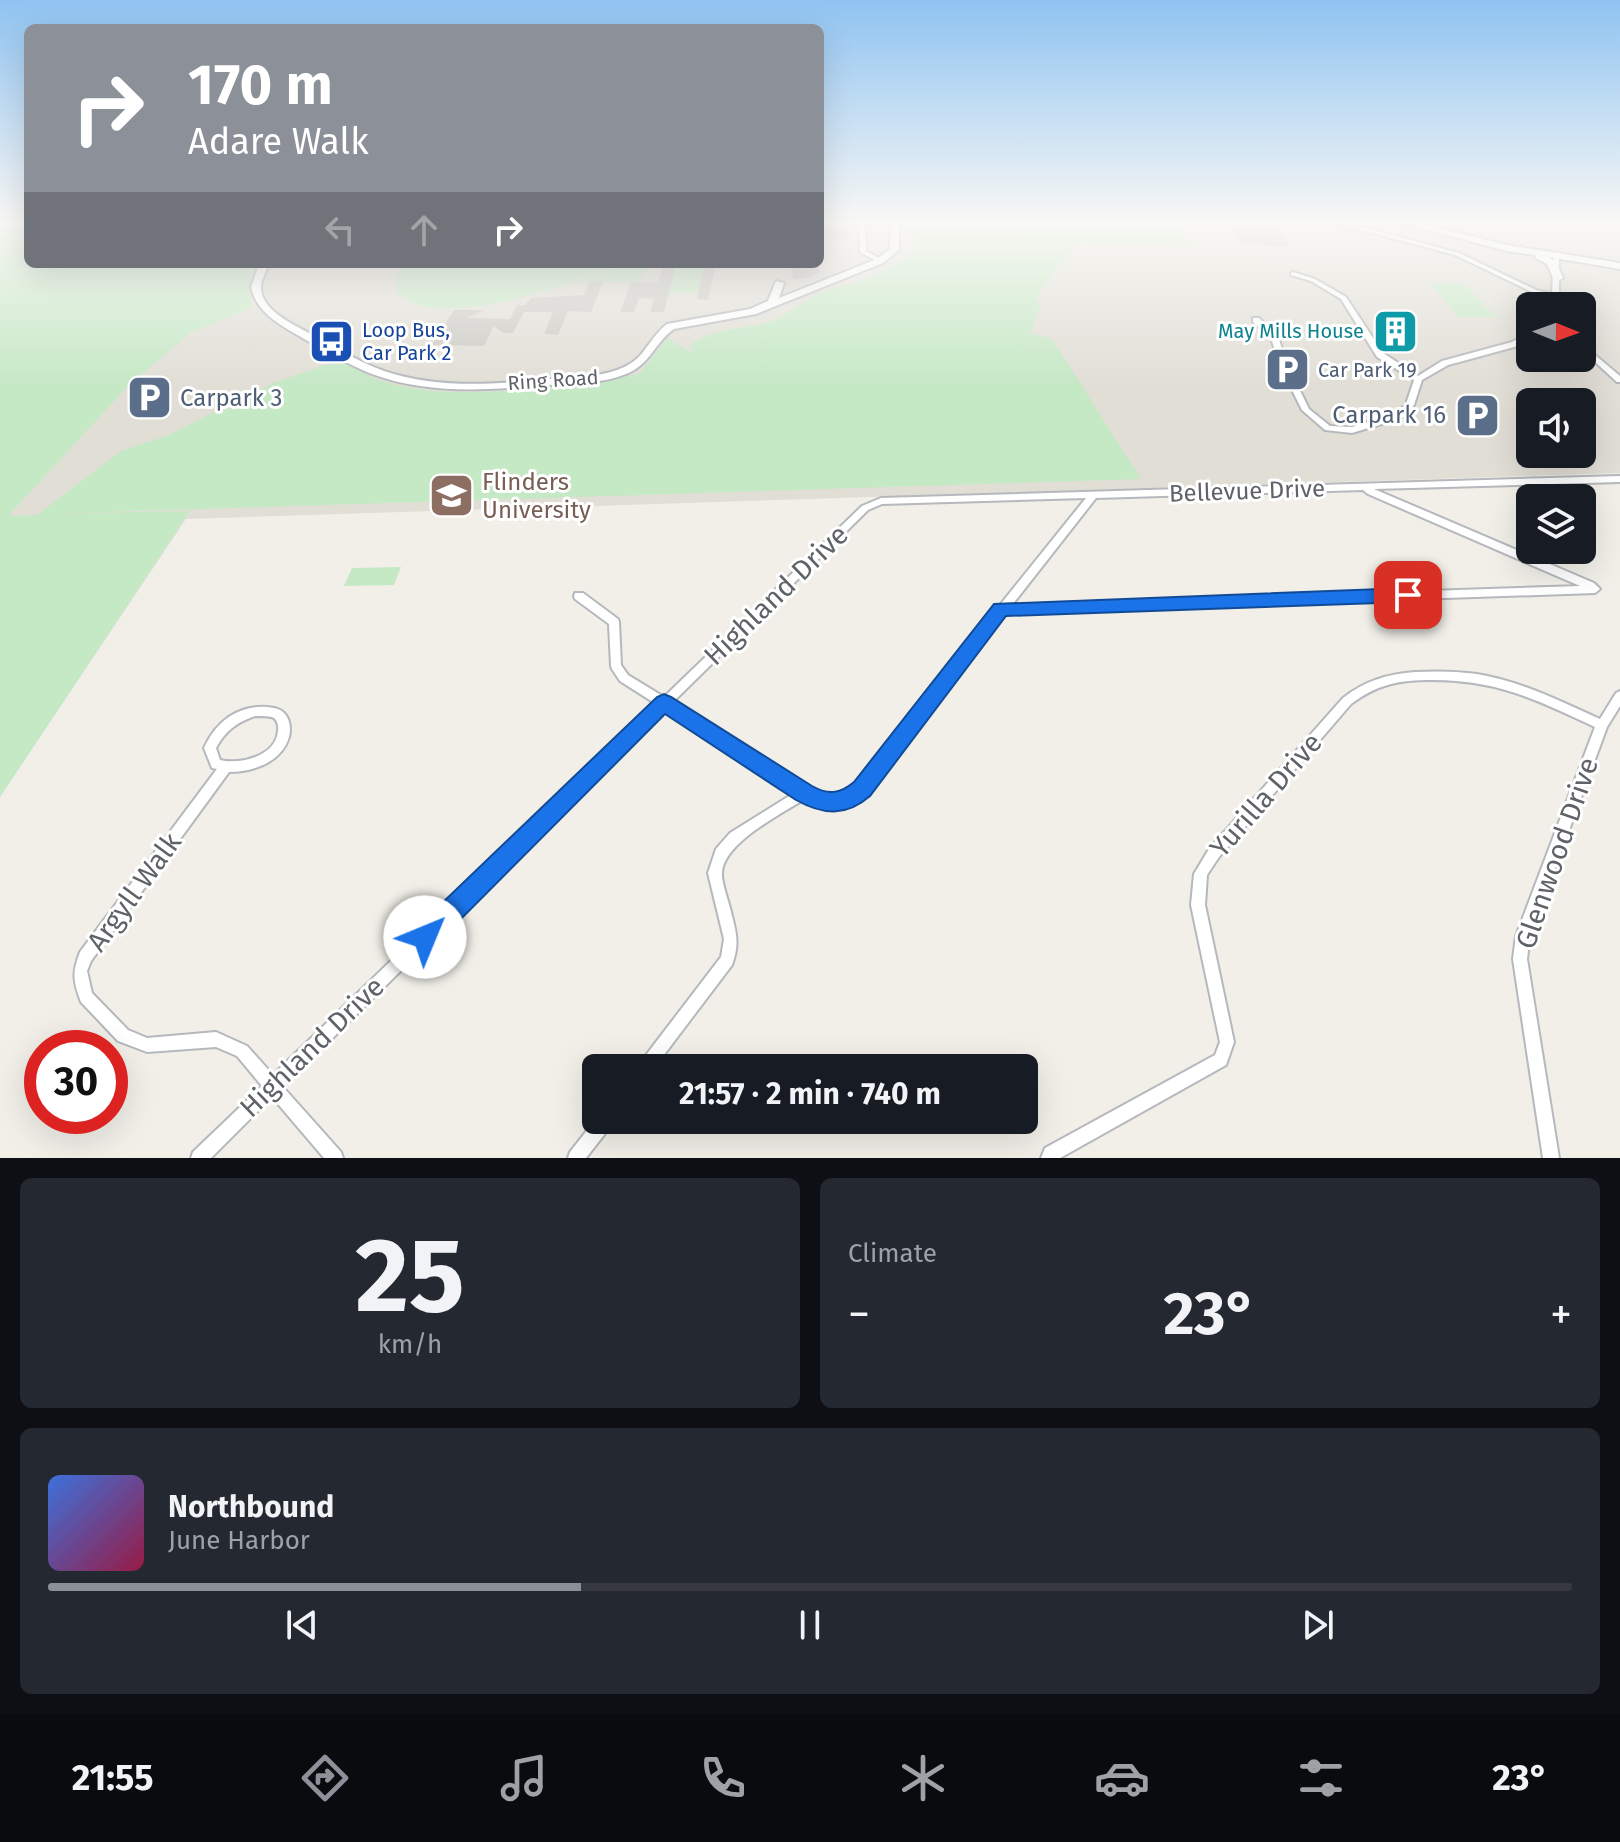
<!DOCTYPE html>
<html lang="en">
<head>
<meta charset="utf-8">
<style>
	body { margin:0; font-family:"Fira Sans",sans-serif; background:#242831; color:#f1f3f6; height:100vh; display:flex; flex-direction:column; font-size:30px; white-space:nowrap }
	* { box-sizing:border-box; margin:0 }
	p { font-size:26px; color:#9ea1a6 }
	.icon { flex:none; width:44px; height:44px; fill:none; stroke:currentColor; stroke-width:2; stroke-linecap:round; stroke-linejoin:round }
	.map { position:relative; height:1158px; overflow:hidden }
	.panel { display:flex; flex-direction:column; gap:20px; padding:20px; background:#0d0f14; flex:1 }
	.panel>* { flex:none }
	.banner { position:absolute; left:24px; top:24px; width:800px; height:244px; border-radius:12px; box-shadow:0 8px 32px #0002; background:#8c9099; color:#fff; overflow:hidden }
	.needle { width:52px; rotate:91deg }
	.buttons { position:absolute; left:1516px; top:292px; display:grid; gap:16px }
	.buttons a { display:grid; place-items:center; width:80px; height:80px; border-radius:12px; background:#171b24; box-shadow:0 8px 32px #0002; font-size:40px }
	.speed { position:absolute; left:24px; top:1030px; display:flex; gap:16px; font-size:40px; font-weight:700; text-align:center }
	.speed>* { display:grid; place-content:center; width:104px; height:104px; border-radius:50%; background:#171b24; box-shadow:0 8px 32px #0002; line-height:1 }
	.speed .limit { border:12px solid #d22; background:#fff; color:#111 }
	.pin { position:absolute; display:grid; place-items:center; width:68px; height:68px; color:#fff; margin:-34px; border-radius:16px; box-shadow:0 4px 12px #0006 }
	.me { position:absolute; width:88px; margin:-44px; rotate:45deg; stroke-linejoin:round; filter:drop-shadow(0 0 6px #0008) }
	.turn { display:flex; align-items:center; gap:28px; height:168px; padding:0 32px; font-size:36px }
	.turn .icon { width:104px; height:104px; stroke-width:2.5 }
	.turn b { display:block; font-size:56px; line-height:68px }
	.lanes { display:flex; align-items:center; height:76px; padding:0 32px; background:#0003; justify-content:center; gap:40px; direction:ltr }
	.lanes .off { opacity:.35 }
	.big { font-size:60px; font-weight:700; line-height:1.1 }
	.panel .card { flex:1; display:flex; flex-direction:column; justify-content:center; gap:12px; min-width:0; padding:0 28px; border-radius:12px; background:#242831 }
	.panel .dial { align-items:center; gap:0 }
	.dial b { font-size:104px; line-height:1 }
	.song { display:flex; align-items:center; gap:24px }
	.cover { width:96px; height:96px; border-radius:12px; background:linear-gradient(135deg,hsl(220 70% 55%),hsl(340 70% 35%)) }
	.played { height:8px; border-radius:4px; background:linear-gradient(90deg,#8c9099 35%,#363941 35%) }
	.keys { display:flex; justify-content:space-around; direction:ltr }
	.heat { display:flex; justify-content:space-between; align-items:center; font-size:44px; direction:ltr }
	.panel .tiles { flex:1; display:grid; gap:20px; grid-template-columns:1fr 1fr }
	.card:last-child { grid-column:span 2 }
	.trip { position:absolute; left:582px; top:1054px; width:456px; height:80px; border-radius:12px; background:#171b24; box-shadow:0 8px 32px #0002; font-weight:700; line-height:80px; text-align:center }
	.menu { display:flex; height:128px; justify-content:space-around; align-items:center; background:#090b0e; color:#9ea1a6 }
	.menu .icon { width:56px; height:56px }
	.menu .on { color:#8c9099 }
	.menu b { font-size:36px; color:#f1f3f6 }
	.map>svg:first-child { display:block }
	.education { fill:#e1ded6; fill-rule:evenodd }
	.green { fill:#c5e8c5 }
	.building { fill:#cccac5 }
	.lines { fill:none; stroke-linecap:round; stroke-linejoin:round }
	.street-casing { stroke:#b5b8bc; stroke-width:4 }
	.secondary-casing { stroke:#b6babf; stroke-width:4 }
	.street { fill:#fff; fill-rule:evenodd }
	.secondary { fill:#fff; fill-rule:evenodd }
	.route { fill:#1a73e8; stroke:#114b97; stroke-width:2 }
	.labels { text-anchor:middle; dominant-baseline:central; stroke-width:6; stroke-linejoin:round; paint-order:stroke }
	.far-transit-label { font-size:20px; fill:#164399; stroke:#fff; text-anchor:start }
	.far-culture-label { font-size:20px; fill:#0d838f; stroke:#fff; text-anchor:end }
	.far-service-label { font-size:20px; fill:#4e5e75; stroke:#fff; text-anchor:start }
	.far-street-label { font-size:20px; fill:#5f6368; stroke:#fff }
	.service-label { font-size:24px; fill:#4e5e75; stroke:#fff; text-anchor:start }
	.education-label { font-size:24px; fill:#785e54; stroke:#fff; text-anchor:start }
	.street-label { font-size:24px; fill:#5f6368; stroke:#fff }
	.near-street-label { font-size:28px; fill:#5f6368; stroke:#fff }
</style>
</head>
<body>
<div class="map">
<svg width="1620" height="1158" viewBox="0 0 1620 1158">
	<rect width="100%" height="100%" fill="#f1efe8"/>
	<path class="education" d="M0 222H28V264H820V222H1620V473L186 519 0 797ZM1530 306H1582V358H1530ZM1530 402H1582V454H1530Z"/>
	<path class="green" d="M0 222H28V264H258C248 278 247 290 253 307L190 333 129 385 8 516 37 515 121 451 169 435 216 411 226 410 271 384 342 359C352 365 363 373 374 378 446 407 563 384 639 374L667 338 693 353 690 345C716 326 743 331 772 321 785 316 796 306 809 299 841 282 900 278 915 243L903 222H1182L1181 230 1193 246 1076 243 1038 294 1036 299 1040 307 1031 331H1024L1052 339 1141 479 41 514 190 511 0 797Z
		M407 264H620C571 283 437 336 396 291L398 273Z
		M626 264H649L638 282 572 283Z
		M676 264H705L699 293 667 292Z
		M1429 283 1464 284 1496 317H1459Z
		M401 567 394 585 344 586 352 568Z"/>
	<path class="building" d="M820 222H848V239L820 238Z
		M1229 224 1275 225 1290 246 1243 245Z
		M664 264H676L664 312H650L654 299 639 298 634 312H620L631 282H658Z
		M705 264H716L708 300 697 299Z
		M804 265H819V272L810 278 793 279 792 267H803Z
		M590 281H603L591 312 568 311 558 335 544 334 553 312H524L513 333H503L494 326 484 346 432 345 454 310H484L467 318 510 319 517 305H525L531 298 584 295Z"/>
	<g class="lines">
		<defs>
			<path id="street" d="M859 222H865L866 251 882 260V262H878L860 252Z
				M1331 222H1343L1459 253 1536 290 1552 294 1554 253 1559 252V296L1561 298 1559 300V306H1551L1552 298 1532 292 1455 255Z
				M1293 272 1315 279 1346 297 1383 353 1418 376 1442 361 1512 342 1530 333V338L1518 346 1448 365 1422 380 1414 405 1404 417 1352 433 1325 430 1302 410 1280 366 1271 338 1253 322V318H1259L1278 337 1288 366 1309 409 1330 426 1352 427 1398 413 1406 404 1414 380 1377 357 1341 299 1311 281 1291 275V273Z
				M1582 344 1620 376V382H1617L1582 350Z
				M1620 476V482L1374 489 1594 583 1600 589 1595 593 1006 613 866 793C844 810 829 810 805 799 781 814 723 843 722 873 721 882 730 905 732 916 737 935 739 946 732 965L654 1068H637L640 1063 721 957 724 939 708 873 716 849 730 833 794 793 665 710 283 1087 341 1152 343 1158H324L272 1097 211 1158H191L193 1152 262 1086 237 1056 216 1047 147 1052 118 1041 81 1002C73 981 72 973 80 952L217 769 212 768 204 748C216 722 237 705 267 707 274 708 279 708 284 713 290 719 291 729 289 737 282 762 253 772 229 772L91 961 87 971 92 993 128 1030 147 1038 216 1032 247 1046 273 1075 656 704 620 681 612 669 611 666 609 624 575 599 574 596 575 593H583L618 619 619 622 621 665 628 675 664 697 862 506 881 498ZM1363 490 1368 494 1580 586 1012 605 1096 498ZM1086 498 1000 605 997 606V610L858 785C841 798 827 798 808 789L672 703 868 510 882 504ZM255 716C260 716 271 716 274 718 277 720 279 727 278 730 277 756 240 765 220 760L216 748C225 731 237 722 255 716Z
				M1415 672C1435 671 1456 671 1477 674 1520 681 1560 701 1600 719L1616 693 1620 691V706L1607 727 1530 936 1527 959 1559 1158H1543L1513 959 1516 936 1595 727C1537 700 1498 680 1432 680 1399 680 1378 684 1351 704L1219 857 1207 875 1205 905 1234 1042 1226 1065 1060 1158H1041L1045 1148 1215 1055 1220 1042 1191 905 1194 874 1209 849 1343 698C1365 681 1387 674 1415 672Z
				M596 1119 613 1120 611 1126 586 1158H568L570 1152Z"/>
			<path id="secondary" d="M891 222H899V250L883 263 756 314 674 329C655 342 650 365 626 374 602 384 574 383 548 385 489 390 428 395 372 374 349 365 328 352 306 340 284 327 257 315 251 287L259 264H269C266 271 261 280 261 287 260 309 292 324 307 332 332 346 357 361 384 371 451 394 526 380 596 375 616 372 634 366 646 348 653 339 658 331 667 324L750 309 768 301 776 281 784 283 779 298 877 259 890 249Z
				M1398 222H1414L1507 245 1620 263V269L1549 257 1556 262 1563 278 1558 281 1553 278 1547 264 1536 258 1535 255 1507 251Z"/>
		</defs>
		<use href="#street" class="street-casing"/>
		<use href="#secondary" class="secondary-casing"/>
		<use href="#street" class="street"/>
		<use href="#secondary" class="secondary"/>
	</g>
	<linearGradient id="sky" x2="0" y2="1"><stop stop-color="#8fc3f1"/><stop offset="0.58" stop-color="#f9f8f5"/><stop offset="1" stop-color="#f9f8f5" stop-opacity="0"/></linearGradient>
	<rect width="1620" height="384" fill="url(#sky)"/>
	<path class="route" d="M1408 588 1417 595 1408 602 1006 616 870 796C846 817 823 815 796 800L665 714 434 946 425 950 416 946 412 937 416 928 657 697 664 694 671 697 812 786C828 795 840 794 854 782L994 604Z"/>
	<defs>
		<symbol id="building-square" viewBox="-11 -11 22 22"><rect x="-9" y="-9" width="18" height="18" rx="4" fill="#0f9aa8" stroke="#fff"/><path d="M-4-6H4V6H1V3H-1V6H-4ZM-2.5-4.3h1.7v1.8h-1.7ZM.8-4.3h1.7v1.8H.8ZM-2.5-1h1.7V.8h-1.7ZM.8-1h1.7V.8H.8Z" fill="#fff"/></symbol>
		<symbol id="bus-square" viewBox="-11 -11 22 22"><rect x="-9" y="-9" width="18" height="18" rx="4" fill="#1a4fb4" stroke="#fff"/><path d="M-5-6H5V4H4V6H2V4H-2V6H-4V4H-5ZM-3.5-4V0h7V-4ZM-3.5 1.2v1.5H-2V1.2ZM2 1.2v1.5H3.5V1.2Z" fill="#fff"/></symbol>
		<symbol id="parking-square" viewBox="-11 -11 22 22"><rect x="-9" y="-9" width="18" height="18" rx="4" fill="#5c6f8a" stroke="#fff"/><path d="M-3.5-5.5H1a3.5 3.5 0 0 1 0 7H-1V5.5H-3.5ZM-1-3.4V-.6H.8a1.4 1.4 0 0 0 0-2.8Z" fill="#fff"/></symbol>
		<symbol id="university-square" viewBox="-11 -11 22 22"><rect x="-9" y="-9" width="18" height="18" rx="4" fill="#8d6e63" stroke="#fff"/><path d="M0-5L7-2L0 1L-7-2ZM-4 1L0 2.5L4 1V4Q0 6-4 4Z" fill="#fff"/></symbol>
	</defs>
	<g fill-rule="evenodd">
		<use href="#building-square" x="1370" y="306" width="51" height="51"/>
		<use href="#bus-square" x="306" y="316" width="51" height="51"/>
		<use href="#parking-square" x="1262" y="344" width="51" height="51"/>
		<use href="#parking-square" x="124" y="372" width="51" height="51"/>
		<use href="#parking-square" x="1452" y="390" width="51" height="51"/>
		<use href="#university-square" x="426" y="470" width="51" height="51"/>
	</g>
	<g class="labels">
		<g class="far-transit-label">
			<text x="362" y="330">Loop Bus,<tspan x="362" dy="23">Car Park 2</tspan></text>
		</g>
		<g class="far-culture-label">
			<text x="1364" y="331">May Mills House</text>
		</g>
		<g class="far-service-label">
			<text x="1318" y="370">Car Park 19</text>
		</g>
		<g class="far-street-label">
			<text transform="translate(553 380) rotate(-4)">Ring Road</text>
		</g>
		<g class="service-label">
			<text x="180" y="398">Carpark 3</text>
			<text x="1446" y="415" text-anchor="end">Carpark 16</text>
		</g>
		<g class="education-label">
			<text x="482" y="482">Flinders<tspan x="482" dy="28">University</tspan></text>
		</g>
		<g class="street-label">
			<text transform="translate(1247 491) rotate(-2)">Bellevue Drive</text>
		</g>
		<g class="near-street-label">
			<text transform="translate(776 595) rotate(-44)">Highland Drive</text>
			<text transform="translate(1266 795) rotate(-49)">Yurilla Drive</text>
			<text transform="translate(1557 853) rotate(-71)">Glenwood Drive</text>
			<text transform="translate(134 892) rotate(-54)">Argyll Walk</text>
			<text transform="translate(312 1047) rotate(-44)">Highland Drive</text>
		</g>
	</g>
</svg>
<div class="buttons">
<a><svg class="needle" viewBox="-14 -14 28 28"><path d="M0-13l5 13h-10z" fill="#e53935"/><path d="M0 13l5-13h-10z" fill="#9ea1a6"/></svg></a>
<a><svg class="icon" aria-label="sound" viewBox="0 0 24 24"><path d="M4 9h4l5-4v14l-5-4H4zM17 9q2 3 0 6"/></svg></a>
<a><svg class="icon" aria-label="layers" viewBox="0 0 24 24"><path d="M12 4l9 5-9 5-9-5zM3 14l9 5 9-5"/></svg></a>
</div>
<div class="speed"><div class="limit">30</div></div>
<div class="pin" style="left:1408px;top:595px;background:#d93025"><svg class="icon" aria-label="arrive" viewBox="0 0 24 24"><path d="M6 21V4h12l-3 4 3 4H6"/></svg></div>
<svg class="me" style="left:425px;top:937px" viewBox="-20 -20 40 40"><circle r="19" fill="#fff"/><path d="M0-13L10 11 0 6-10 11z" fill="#1a73e8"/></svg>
<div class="trip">21:57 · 2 min · 740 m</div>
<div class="banner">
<div class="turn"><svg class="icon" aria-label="right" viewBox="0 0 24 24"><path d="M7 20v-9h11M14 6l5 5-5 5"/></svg><div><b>170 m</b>Adare Walk</div></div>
<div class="lanes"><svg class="icon off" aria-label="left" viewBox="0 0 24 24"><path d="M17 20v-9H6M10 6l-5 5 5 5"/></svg><svg class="icon off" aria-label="ahead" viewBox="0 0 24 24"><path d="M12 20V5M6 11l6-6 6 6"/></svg><svg class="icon" aria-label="right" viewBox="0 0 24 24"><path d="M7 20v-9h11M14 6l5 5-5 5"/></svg></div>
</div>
</div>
<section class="panel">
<div class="tiles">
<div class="card dial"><b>25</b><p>km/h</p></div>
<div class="card"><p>Climate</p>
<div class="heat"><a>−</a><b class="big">23°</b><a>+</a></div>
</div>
<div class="card">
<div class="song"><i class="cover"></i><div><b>Northbound</b><p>June Harbor</p></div></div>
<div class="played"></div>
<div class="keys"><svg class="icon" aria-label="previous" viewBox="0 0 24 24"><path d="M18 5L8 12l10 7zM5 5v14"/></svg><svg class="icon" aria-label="pause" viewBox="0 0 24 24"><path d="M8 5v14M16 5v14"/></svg><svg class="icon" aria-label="next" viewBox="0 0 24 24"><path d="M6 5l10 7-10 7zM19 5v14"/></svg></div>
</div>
</div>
</section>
<nav class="menu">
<b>21:55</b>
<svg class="icon on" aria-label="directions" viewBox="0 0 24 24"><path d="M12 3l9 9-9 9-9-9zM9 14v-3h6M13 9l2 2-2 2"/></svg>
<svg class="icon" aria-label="music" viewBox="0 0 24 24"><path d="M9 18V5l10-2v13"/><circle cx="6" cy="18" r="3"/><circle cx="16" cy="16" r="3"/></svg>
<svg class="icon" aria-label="phone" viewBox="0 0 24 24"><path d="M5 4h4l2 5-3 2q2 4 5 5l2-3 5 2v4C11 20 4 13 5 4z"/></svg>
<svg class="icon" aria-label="climate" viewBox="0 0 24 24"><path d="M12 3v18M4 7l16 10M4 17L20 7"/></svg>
<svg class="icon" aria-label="car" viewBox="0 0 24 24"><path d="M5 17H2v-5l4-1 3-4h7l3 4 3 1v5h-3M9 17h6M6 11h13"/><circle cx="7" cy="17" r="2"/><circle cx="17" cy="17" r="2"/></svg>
<svg class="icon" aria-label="filters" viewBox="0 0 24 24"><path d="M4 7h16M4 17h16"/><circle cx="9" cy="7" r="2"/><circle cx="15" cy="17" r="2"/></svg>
<b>23°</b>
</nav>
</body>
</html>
